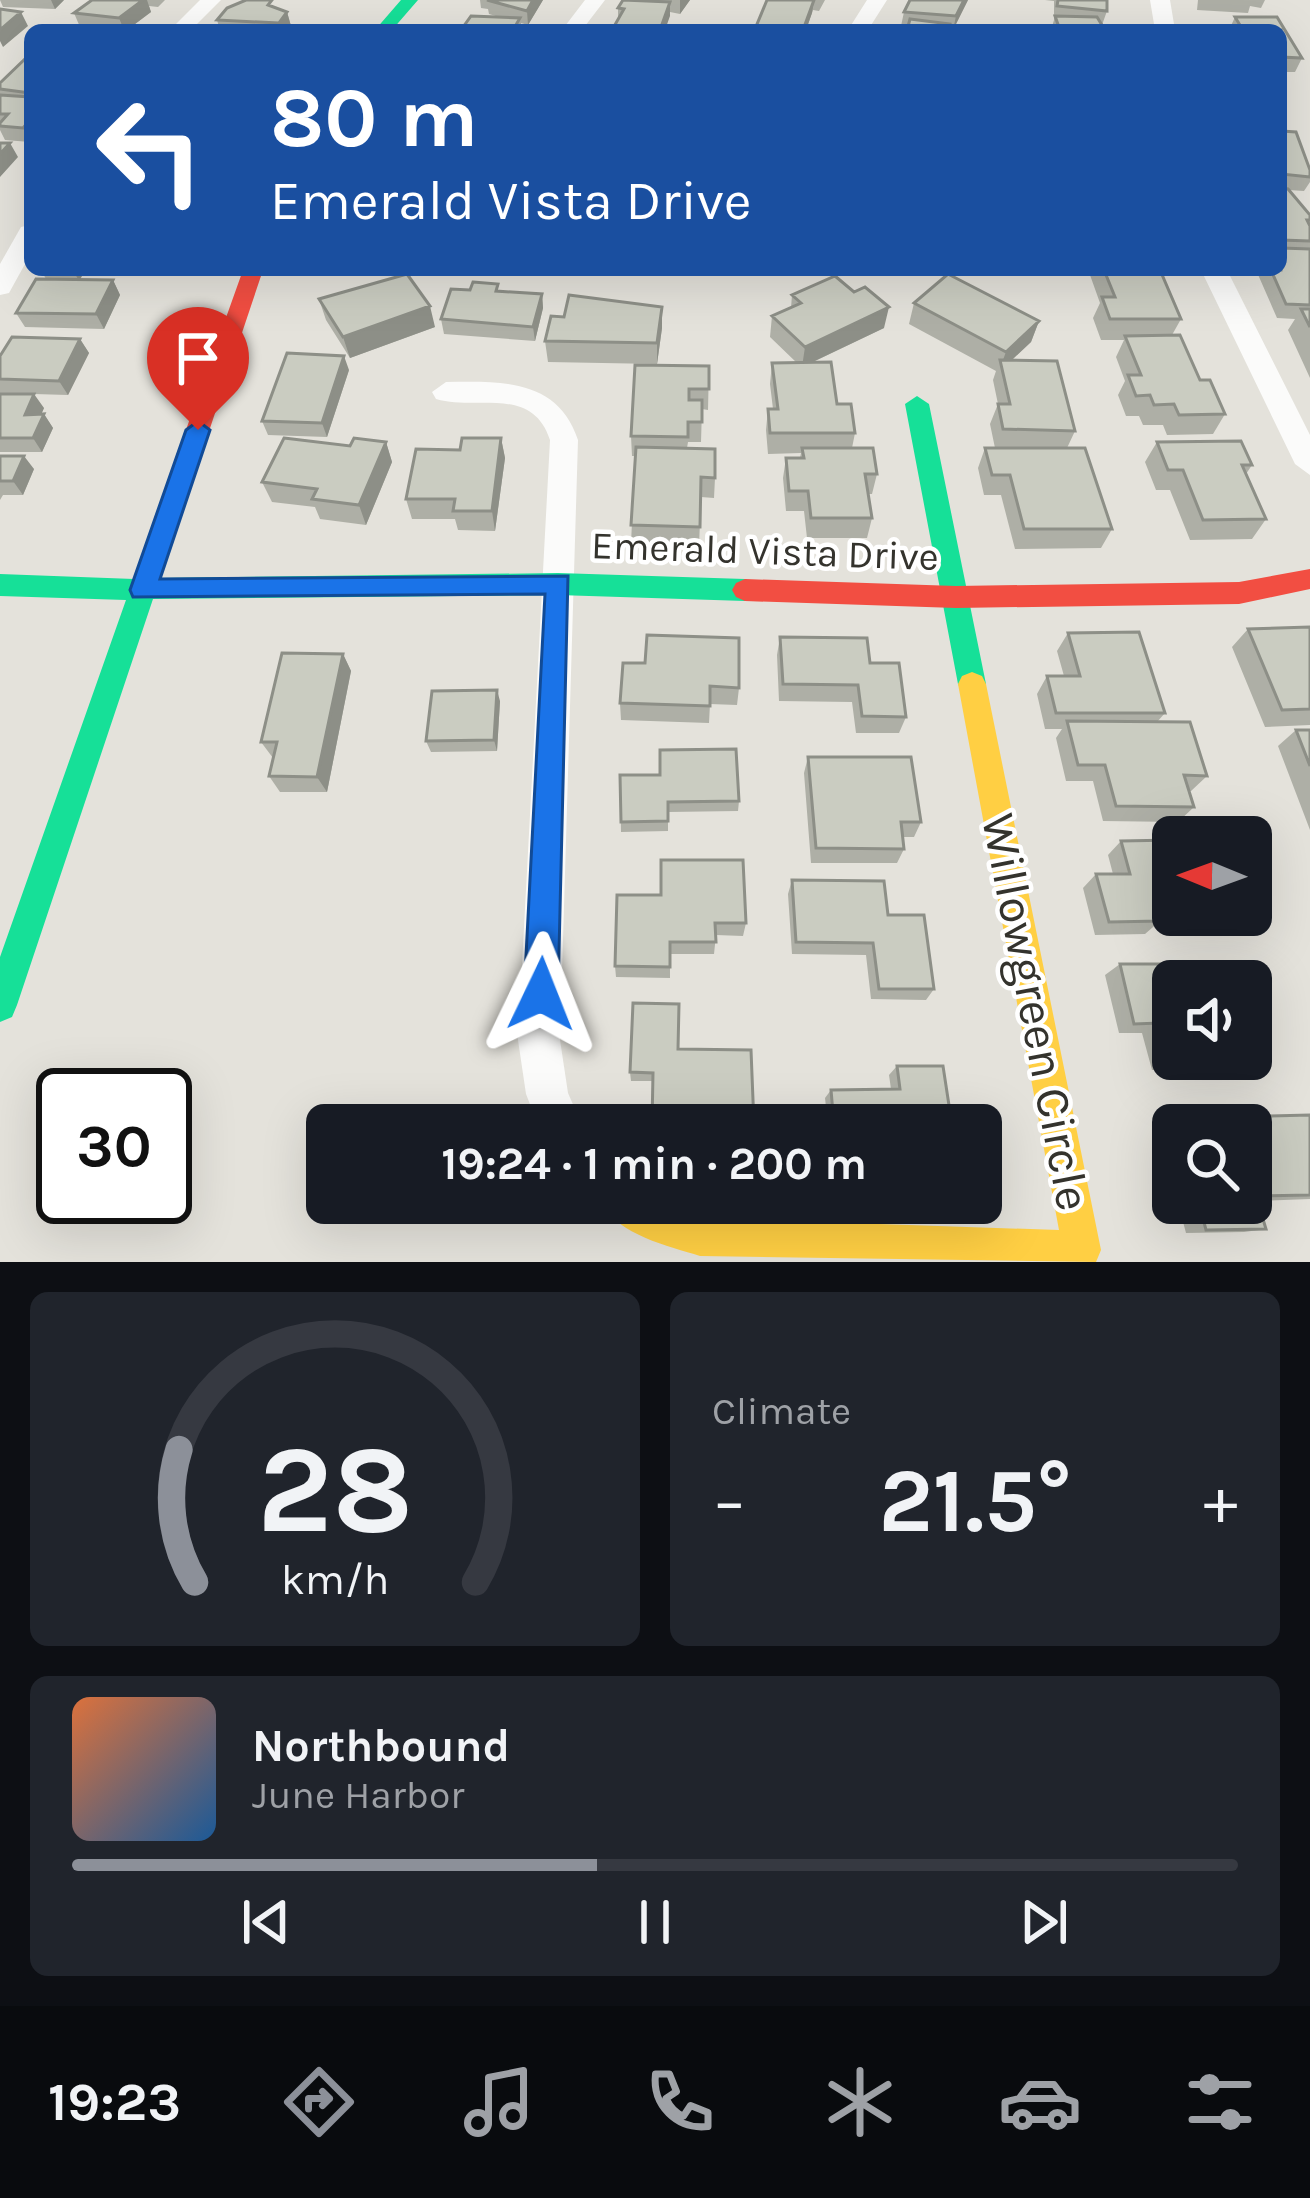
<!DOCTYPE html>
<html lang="en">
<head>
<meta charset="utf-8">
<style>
	body { margin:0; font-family:Karla,sans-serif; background:#20242c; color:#f1f3f6; height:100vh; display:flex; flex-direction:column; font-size:45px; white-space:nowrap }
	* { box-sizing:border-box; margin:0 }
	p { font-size:39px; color:#9ea1a6 }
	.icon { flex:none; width:66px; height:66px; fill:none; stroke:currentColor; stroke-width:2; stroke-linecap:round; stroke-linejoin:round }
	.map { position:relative; height:1262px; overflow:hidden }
	.sheet { display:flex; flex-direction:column; gap:30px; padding:30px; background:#0d0f14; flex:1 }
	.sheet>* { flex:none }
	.top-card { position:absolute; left:24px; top:24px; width:1263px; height:252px; border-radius:18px; box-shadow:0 12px 48px #0002; background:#1a4fa0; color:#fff; overflow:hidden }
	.needle { width:78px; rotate:271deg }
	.fabs { position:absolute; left:1152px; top:816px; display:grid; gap:24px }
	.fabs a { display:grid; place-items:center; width:120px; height:120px; border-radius:18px; background:#171b24; box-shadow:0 12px 48px #0002; font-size:60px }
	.speed { position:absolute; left:36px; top:1068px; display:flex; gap:24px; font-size:60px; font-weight:700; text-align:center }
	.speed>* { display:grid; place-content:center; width:156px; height:156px; border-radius:50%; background:#171b24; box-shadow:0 12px 48px #0002; line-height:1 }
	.speed .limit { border:6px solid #111; border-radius:18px; background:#fff; color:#111 }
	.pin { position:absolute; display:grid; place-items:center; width:102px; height:102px; color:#fff; margin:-123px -51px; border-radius:50% 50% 50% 0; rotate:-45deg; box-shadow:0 0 12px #0007 }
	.pin .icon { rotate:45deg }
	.me { position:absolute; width:132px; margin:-66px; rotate:2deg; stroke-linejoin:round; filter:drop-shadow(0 0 9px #0008) }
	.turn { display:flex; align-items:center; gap:42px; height:252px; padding:0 48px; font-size:54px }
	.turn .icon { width:156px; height:156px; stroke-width:2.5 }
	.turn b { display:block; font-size:84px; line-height:102px }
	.big { font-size:90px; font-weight:700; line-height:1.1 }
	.sheet .widget { flex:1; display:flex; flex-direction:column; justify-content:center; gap:18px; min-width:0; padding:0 42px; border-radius:18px; background:#20242c }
	.sheet .dial { align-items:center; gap:0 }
	.dial svg { height:312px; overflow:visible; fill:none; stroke:#363941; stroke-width:7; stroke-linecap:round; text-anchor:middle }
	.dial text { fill:#f1f3f6; stroke:none }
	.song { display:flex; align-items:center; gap:36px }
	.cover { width:144px; height:144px; border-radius:18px; background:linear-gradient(135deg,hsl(20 70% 55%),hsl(210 70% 35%)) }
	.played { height:12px; border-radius:6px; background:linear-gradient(90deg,#8c9099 45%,#363941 45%) }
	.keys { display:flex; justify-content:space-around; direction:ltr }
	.heat { display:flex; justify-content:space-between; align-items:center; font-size:66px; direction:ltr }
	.sheet .tiles { flex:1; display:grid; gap:30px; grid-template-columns:1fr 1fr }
	.widget:last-child { grid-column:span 2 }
	.trip { position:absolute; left:306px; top:1104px; width:696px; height:120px; border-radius:18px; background:#171b24; box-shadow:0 12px 48px #0002; font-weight:700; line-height:120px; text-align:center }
	.menu { display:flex; height:192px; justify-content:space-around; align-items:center; background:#090b0e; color:#9ea1a6 }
	.menu .icon { width:84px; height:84px }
	.menu .on { color:#8c9099 }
	.menu b { font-size:54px; color:#f1f3f6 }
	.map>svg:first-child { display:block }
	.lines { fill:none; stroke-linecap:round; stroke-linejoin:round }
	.street { fill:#fbfbfa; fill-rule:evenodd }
	.fast { fill:#16e098; fill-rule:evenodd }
	.slow { fill:#ffcf43; fill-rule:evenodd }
	.jam { fill:#f24e42; fill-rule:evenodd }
	.wall { fill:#aeafa6 }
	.shaded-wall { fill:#8d8f87 }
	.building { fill:#caccc1; stroke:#8d8f87; stroke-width:3 }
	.route { fill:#1a73e8; stroke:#114b97; stroke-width:3 }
	.labels { text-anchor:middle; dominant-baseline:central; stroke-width:9; stroke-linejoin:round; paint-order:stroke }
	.street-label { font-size:39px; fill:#34332d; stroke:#fff }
	.near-street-label { font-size:48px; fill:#34332d; stroke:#fff }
</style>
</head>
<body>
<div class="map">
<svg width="1310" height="1262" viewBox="0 0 1310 1262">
	<rect width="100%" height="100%" fill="#e4e2db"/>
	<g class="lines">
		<path class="street" d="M200 0H221L191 30H170Z
			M585 0H605L582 30H562Z
			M867 0H887L868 30H848Z
			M1150 0H1170L1175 30H1155Z
			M30 225V255L9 293 0 295V264L21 227Z
			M1201 270H1227L1310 435V475L1295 464Z
			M446 382C502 381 558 379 578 440L560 1040 568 1093 582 1125H538L526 1094 518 1040 550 440C532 385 478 411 436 399L432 392Z"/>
		<path class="fast" d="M401 0H418L392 30H375Z
			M917 396 929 404 986 684 982 692 972 696 962 692 958 684 905 404Z
			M189 446 201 455 160 578 558 573 745 579 754 583 758 590 754 597 745 601 558 595 153 599 17 1005 12 1017 0 1022V957L126 600 0 596V574L134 579 177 455Z"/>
		<path class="slow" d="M972 672 982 676 986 684 1101 1250 1096 1262 700 1256C669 1246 617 1235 603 1203H658L700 1218 1059 1230 958 684 962 676Z"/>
		<path class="jam" d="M243 270H263L201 455 189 464 177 455Z
			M1310 569V589L1239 604 956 608 745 601 736 597 732 590 736 583 745 579 956 586 1239 582Z"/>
	</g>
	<path class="wall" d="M0 0H64L55 9 3 7Z
		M92 0H165L158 7 149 6 151 12 127 30 80 27 74 13Z
		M480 0H543L528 25 521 23 522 30H461L499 17 489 14 488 9 481 8Z
		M623 0H690L680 14 670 12 665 30H612L618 19V8Z
		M767 0H825L819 11 813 10 806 30H755Z
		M968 0 953 30H907L908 26H901L904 12Z
		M1045 0H1107V11L1102 25 1105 30H1051L1054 20V1Z
		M1198 0H1265L1261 8 1250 6 1248 13 1197 10Z
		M278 9 287 12 291 26 288 30H220L217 20Z
		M1235 17 1243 30H1229Z
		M1281 30 1302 58 1295 72H1281Z
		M30 58V142L5 140 0 130V83Z
		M1281 131 1310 170V182L1304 191 1289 190 1310 215V378L1288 330 1295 319 1277 318 1256 270H1281Z
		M41 270H85L80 280H113L120 295 104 329 25 327 16 313 46 279Z
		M1092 270H1160L1181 319 1172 335 1200 380 1225 414 1213 434 1167 435 1163 425H1143L1139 416H1126L1118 395 1125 381 1116 357 1124 340H1101L1093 318 1100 303 1090 275Z
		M500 291 542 294 543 308 535 341 444 334 441 319Z
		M792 295 884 328 813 362 855 433 852 448 877 474 872 494H868L872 518 867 538H807L804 511H786L783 478 786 458H800L801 453 768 454 766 430 768 409H773L770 384 772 363H797L770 337 772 316 791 308Z
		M319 299 435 327 350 358 326 320Z
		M914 303 1039 321 1031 342 1012 360 1075 431 1067 448 1112 529 1101 548 1015 549 1001 495H984L978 468 985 448H995L990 424 998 404 993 380 996 371 909 324Z
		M662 307V328L657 364 548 362 545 341 564 317Z
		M80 339 89 353 68 395 0 393V356Z
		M709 366 708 410 702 409 701 442H688L687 448 715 478 714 498 701 497 699 546 631 544 635 456H632L631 436Z
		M349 370 327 437 268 435 262 421Z
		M0 394 44 408 41 414H44L53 428 42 452H0Z
		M501 438 505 458 495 531 458 530 455 519H412L406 499 460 450Z
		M386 442 392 462 366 525 320 519 315 507 272 502 262 482 350 446Z
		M1157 442 1252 465 1246 474 1266 519 1252 539 1190 540 1170 490H1156L1145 462Z
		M0 456 34 469 23 495H3L0 500Z
		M1310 627V725L1265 727 1232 647 1248 629Z
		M1068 633 1165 713 1157 722 1207 776 1191 791H1189L1194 807 1178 822 1103 821 1093 781H1066L1056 738 1062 729H1045L1037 694 1047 676H1064L1057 651Z
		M780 637 906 717 899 733H856L852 702 779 701 777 655Z
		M343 654 351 671 327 792H280L269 776 273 758 261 742Z
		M623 663 739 688 737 705 710 704 709 723 621 720 620 703Z
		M500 701 497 751 431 752 426 741Z
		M1296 730H1310V830L1278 746Z
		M808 757 921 822 914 837H903L904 849 897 863H811L804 773Z
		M620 775 739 801 738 811 668 812V831L621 832Z
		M1173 840V915H1223L1159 916 1160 921 1145 934 1095 935 1083 888 1096 874H1113L1108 855 1121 841Z
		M792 880 888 915 934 989 926 1000 871 999 866 955 792 954 788 894Z
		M661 895 746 923 743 936 716 935 714 954H670V978L616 977 615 966Z
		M1120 964 1173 981 1267 1061 1247 1070H1152L1142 1033H1119L1105 975Z
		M678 1049 653 1081H631L630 1072Z
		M897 1066 952 1125H828L825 1098 831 1090 891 1089 889 1075Z
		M1310 1115V1199L1257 1201 1266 1229 1244 1232 1186 1233 1178 1203H1251V1125L1201 1124 1220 1117Z"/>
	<path class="shaded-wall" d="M51 0H64L55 9Z
		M143 0H147L151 12 127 30H124L119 18Z
		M533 0H543L528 25 527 11Z
		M680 0H690L680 14Z
		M814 0 812 13 806 30H803Z
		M964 0H968L953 30 956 16Z
		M670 2V16L665 30H660Z
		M21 12 28 26 3 47 0 41V30Z
		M287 12 291 26 288 30H281L279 23Z
		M30 120V140L23 128Z
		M10 143 18 157 0 177V154Z
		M73 270H85L79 281Z
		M113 280 120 295 104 329 96 314Z
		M542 294 543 308 535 341 533 327Z
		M430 306 435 327 350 358 343 337Z
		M662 307V328L657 364V343Z
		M889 307 884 328 802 367 805 347Z
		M1039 321 1031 342 1002 369 1001 365 1006 352Z
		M80 339 89 353 68 395 59 381Z
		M344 356 349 370 327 437 322 423Z
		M34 394 44 408 35 429 25 415Z
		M44 414 53 428 42 452 33 438Z
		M501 438 505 458 495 531 492 511Z
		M386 442 392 462 366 525 359 505Z
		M24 456 34 469 23 495 13 481Z
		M343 654 351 671 327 792 317 777Z
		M497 690 500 701 497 751 494 740Z"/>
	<path class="building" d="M92 0H143L119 18 74 13Z
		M246 0H272L268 5 287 12 279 23 217 20 227 8Z
		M487 0H533L527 11Z
		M623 0 670 2 660 30H612L624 9 618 8Z
		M767 0H814L803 30 755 29Z
		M910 0H964L956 16 904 12Z
		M1058 0H1107V11L1057 6Z
		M0 9 21 12 0 30Z
		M471 16 520 18 513 30H461Z
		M1055 16 1097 17 1105 30H1060Z
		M1235 17H1277L1302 58 1281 57V30H1243Z
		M910 19 950 24 949 30H907Z
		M26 58H30V93L0 89V83Z
		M0 95 30 97V120L23 128 0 126V123L8 114H0Z
		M1281 131 1296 132 1310 170V177L1281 174Z
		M0 143H10L0 154Z
		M1281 188 1288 189 1310 215V220H1307L1310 226V241L1281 240Z
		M1281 248 1310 249V305L1286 304 1271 270H1281Z
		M1104 270H1160L1181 319H1110L1102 297H1115Z
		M407 274 430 306 343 337 319 299Z
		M948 274 1039 321 1006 352 914 303Z
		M835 276 854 292 865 287 889 307 805 347 772 316 801 303 792 295Z
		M36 279 113 280 96 314 16 313Z
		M473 282 498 284 496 291 542 294 533 327 441 319 451 289 470 290Z
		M569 295 662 307 657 343 545 341 551 316 564 317Z
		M1301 309H1310V327Z
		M1180 335 1200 380H1210L1225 414 1179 415 1174 404 1154 405 1150 395 1136 396 1128 375H1141L1125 336Z
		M12 337 80 339 59 381 0 379V356Z
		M287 353 344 356 322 423 262 421Z
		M1000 360 1057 361 1075 431 1003 429 998 404H1010Z
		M831 362 837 404H851L855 433H770L768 409H778L772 363Z
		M635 365 709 366V389H689V400H702V422H688V437L631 436Z
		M0 394H34L25 415 44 414 33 438H0Z
		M284 438 350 446 354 438 386 442 359 505 312 499 317 489 262 482Z
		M462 438H501L492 511H453L455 499H406L416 449 460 450Z
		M1241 441 1252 465H1242L1266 519 1203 520 1183 470H1168L1157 442Z
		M636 447 715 449V478L701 477 700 527 631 525Z
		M802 448H873L877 474H865L872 518H811L808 491H789L786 458H804Z
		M985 448H1085L1112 529H1024L1010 475H992Z
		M0 456H24L13 481H0Z
		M1310 627V709L1282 710 1248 629Z
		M1139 632 1165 713H1056L1047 676H1080L1068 633Z
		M647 635 739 638V688L710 686V706L620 703 623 663H645Z
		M780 637 867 638 870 663H899L906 717 862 716 858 685 783 684Z
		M282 653 343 654 317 777 269 776 277 742H261Z
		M497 690 494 740 426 741 432 691Z
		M1067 721 1190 722 1207 776 1184 775 1194 807 1116 806 1105 765H1078Z
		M1296 730H1310V766Z
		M736 749 739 801 668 802V821L621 822 620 775H660V750Z
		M808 757H911L921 822H901L904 849 816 848Z
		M1173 840V904H1155L1160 921 1109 922 1096 874H1130L1121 841Z
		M661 860H743L746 923H715L716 942H670V967L615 966 617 895H661Z
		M792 880 884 881 888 915H924L934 989H879L873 943 796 942Z
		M1120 964H1172L1177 981H1173V1059H1251V1011L1267 1061H1169L1159 1023 1134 1024Z
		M633 1003 679 1004 678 1049 751 1050 754 1125H652L653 1073 630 1072Z
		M897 1066H943L952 1125H834L831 1090 900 1089Z
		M1310 1115V1195L1256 1196 1266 1229 1206 1230 1199 1203H1251V1125H1223L1220 1117Z"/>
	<path class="route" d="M198 421 210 430 160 579 568 576 558 994 553 1006 541 1011 529 1006 524 994 545 594 133 597 130 590 186 430Z"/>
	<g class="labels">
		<g class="street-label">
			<text transform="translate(765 551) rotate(2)">Emerald Vista Drive</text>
		</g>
		<g class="near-street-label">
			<text transform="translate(1036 1012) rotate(79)">Willowgreen Circle</text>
		</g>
	</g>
</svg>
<div class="fabs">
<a><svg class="needle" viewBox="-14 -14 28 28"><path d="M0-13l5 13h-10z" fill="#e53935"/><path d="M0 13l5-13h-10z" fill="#9ea1a6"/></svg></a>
<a><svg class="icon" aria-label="sound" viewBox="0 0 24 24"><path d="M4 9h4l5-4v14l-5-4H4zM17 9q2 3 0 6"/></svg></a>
<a><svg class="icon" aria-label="search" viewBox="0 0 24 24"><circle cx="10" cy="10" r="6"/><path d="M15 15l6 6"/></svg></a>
</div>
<div class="speed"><div class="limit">30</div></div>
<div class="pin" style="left:198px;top:430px;background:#d93025"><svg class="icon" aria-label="arrive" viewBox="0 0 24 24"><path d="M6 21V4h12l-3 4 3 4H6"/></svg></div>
<svg class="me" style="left:541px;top:994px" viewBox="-20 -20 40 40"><path d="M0-17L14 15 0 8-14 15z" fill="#1a73e8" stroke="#fff" stroke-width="4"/></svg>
<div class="trip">19:24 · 1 min · 200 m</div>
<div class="top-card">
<div class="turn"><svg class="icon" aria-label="left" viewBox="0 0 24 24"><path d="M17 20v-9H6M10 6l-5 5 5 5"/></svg><div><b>80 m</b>Emerald Vista Drive</div></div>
</div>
</div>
<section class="sheet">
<div class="tiles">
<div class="widget dial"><svg viewBox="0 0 100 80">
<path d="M14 69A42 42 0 1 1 86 69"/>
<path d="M14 69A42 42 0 0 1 10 35" stroke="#8c9099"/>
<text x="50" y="56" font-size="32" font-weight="700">28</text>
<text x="50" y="72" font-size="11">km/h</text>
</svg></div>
<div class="widget"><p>Climate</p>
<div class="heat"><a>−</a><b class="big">21.5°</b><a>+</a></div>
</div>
<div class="widget">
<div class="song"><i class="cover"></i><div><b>Northbound</b><p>June Harbor</p></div></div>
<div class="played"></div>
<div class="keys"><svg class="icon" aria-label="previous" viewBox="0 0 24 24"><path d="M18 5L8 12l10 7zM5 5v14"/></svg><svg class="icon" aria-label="pause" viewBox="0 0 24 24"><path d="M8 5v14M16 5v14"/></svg><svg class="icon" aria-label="next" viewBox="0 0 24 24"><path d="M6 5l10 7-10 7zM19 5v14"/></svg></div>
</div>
</div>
</section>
<nav class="menu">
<b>19:23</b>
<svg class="icon on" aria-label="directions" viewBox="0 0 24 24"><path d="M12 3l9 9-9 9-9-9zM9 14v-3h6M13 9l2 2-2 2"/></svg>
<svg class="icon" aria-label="music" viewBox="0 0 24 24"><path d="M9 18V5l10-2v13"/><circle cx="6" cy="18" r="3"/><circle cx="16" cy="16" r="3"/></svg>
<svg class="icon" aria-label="phone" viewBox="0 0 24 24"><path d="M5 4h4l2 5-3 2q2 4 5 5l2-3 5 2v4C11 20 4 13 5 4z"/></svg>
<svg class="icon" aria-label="climate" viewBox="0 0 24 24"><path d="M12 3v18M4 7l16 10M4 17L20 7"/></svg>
<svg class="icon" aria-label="car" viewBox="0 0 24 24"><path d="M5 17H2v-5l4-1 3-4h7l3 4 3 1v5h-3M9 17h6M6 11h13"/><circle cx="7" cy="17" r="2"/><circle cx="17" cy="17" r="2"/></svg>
<svg class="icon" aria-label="filters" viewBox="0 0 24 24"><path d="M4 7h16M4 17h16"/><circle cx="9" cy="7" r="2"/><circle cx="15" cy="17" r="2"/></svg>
</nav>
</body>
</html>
